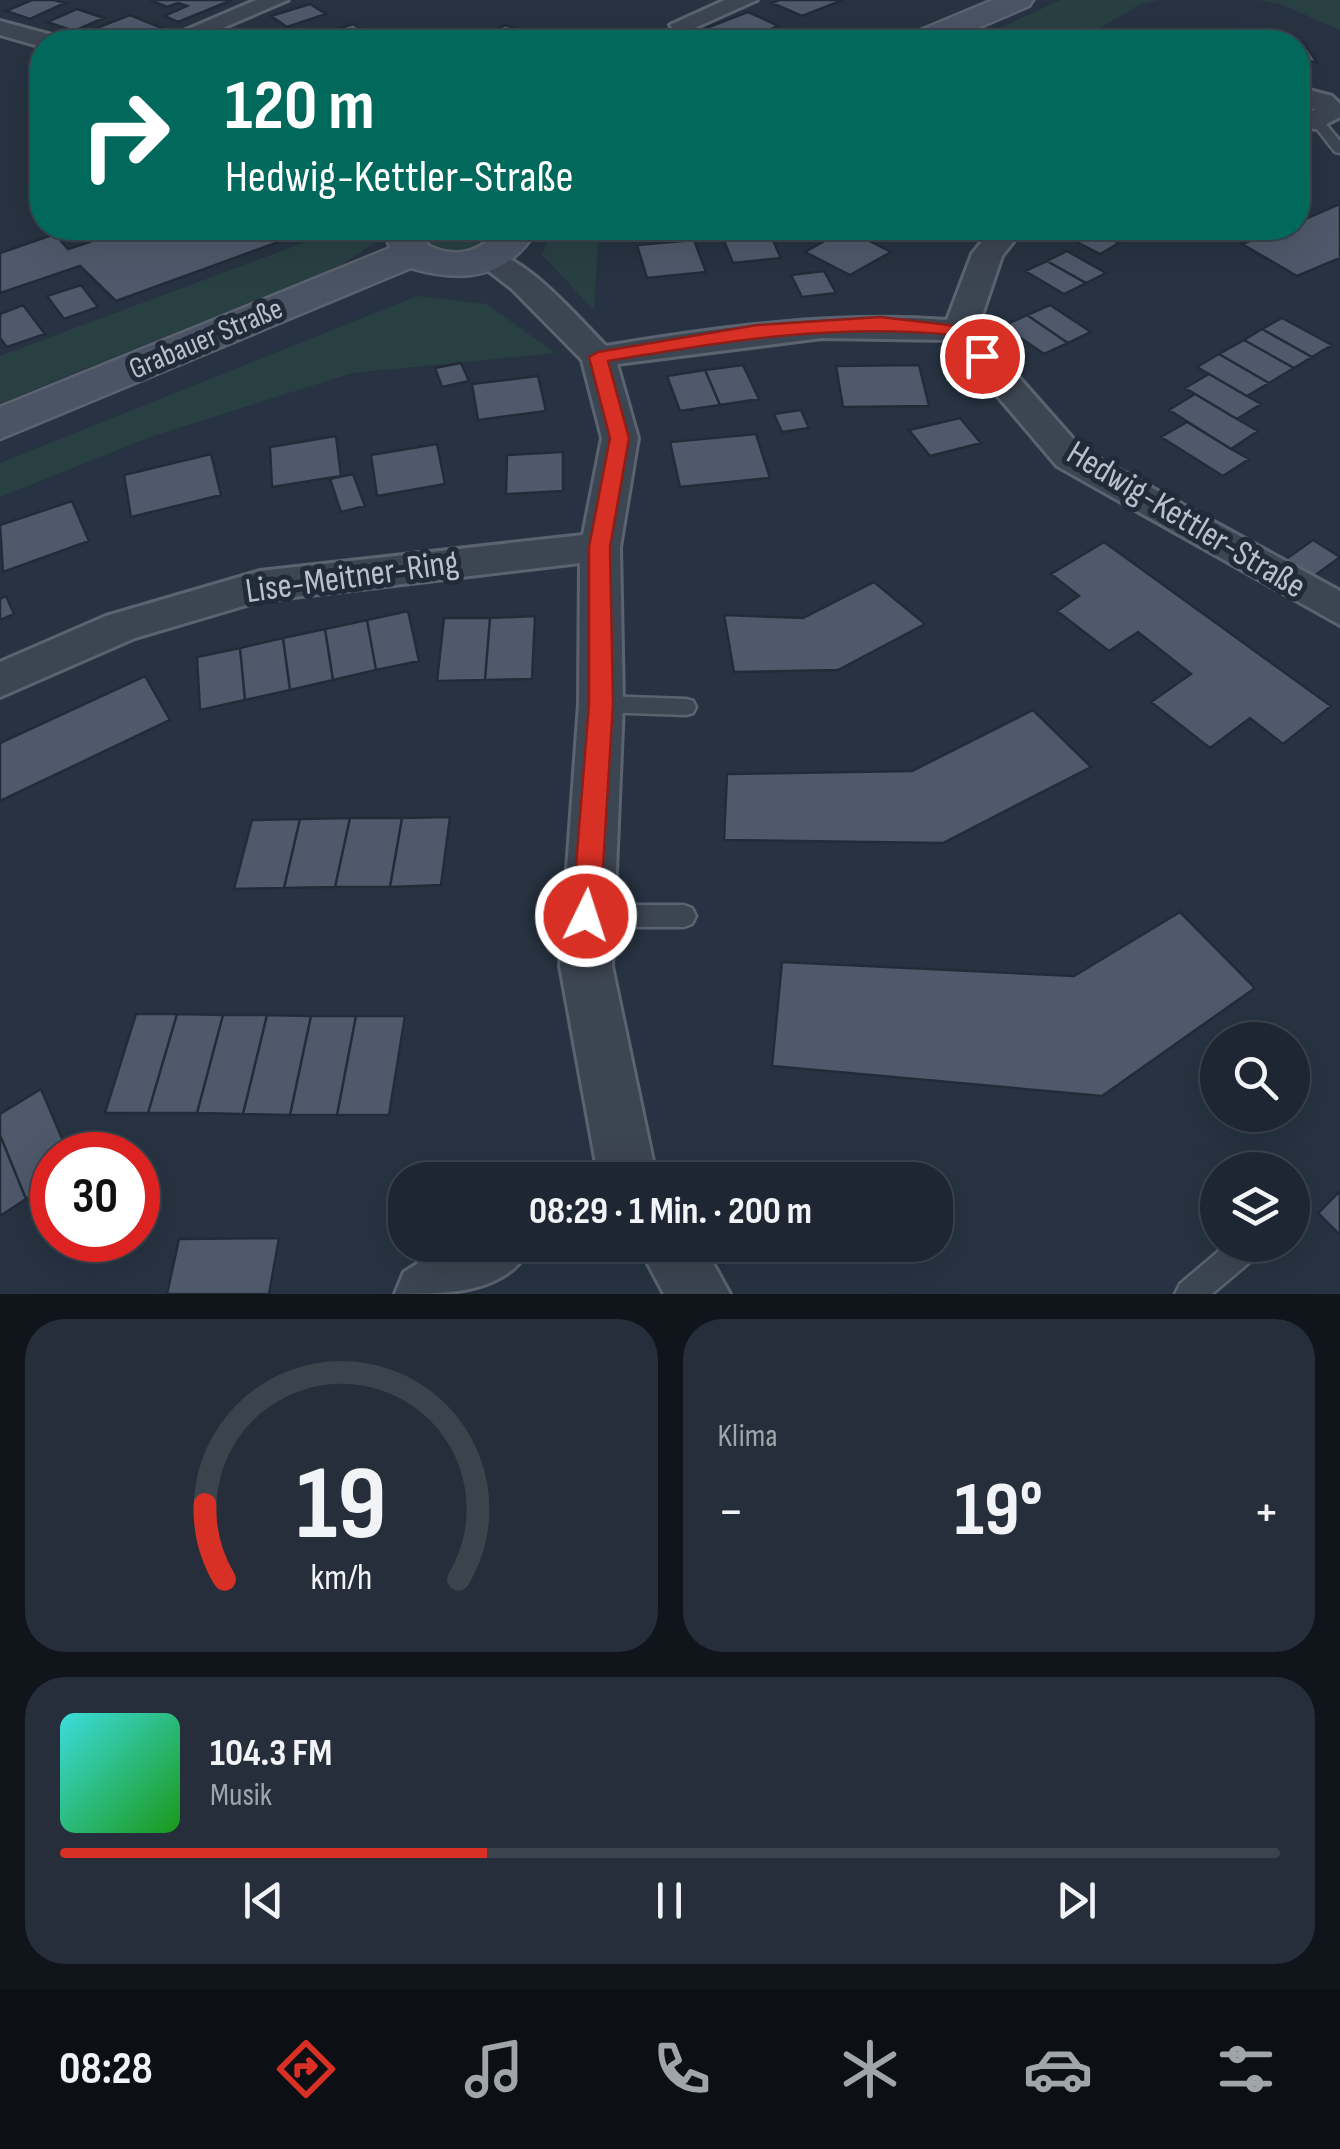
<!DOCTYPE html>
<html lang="de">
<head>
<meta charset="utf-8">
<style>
	body { margin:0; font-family:"Sofia Sans Condensed",sans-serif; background:#252e3a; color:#f1f3f6; height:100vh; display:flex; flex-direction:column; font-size:38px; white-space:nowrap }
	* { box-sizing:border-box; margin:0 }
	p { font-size:32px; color:#a0a5ac }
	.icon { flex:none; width:55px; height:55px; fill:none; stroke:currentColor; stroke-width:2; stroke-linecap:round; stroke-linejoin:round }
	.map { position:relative; height:1294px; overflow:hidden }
	.panel { display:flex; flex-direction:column; gap:25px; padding:25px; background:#10151c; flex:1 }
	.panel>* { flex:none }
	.banner { position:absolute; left:30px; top:30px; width:1280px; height:210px; border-radius:40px; box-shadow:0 10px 40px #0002,0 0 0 2px #3b434d; background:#00695c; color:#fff; overflow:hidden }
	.tools { position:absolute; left:1200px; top:1022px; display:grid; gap:20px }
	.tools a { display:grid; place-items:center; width:110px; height:110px; border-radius:50%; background:#1d2632; box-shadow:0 10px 40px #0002,0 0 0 2px #3b434d; font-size:50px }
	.speed { position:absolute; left:30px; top:1132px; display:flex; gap:20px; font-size:50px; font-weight:700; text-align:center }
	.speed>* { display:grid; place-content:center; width:130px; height:130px; border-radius:50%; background:#1d2632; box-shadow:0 10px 40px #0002,0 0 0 2px #3b434d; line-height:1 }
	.speed .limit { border:15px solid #d22; background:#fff; color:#111 }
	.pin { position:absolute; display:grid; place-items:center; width:85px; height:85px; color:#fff; margin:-42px; border:5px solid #fff; border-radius:50%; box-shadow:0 2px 10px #0007 }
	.me { position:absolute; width:110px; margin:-55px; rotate:4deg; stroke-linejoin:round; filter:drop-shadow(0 0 8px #0008) }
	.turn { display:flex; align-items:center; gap:35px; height:210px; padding:0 30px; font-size:45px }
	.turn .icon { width:130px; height:130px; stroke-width:2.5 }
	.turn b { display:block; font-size:70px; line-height:85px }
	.big { font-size:75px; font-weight:700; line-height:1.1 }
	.panel .tile { flex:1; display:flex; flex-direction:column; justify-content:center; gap:15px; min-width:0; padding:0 35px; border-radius:40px; background:#252e3a }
	.panel .dial { align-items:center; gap:0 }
	.dial svg { height:260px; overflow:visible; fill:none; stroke:#3b434d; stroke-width:7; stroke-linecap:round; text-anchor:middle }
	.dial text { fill:#f1f3f6; stroke:none }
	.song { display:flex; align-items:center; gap:30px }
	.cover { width:120px; height:120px; border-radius:15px; background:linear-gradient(135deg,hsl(180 70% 55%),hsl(120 70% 35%)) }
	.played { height:10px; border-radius:5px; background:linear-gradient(90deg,#d93025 35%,#3b434d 35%) }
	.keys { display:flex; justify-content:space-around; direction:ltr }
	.heat { display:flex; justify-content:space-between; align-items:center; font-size:55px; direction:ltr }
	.panel .tiles { flex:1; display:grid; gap:25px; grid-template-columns:1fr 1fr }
	.tile:last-child { grid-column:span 2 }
	.trip { position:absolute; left:388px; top:1162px; width:565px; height:100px; border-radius:40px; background:#1d2632; box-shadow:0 10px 40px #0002,0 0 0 2px #3b434d; font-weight:700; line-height:100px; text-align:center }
	.tabs { display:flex; height:160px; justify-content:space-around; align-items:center; background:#0c0f14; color:#a0a5ac }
	.tabs .icon { width:70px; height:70px }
	.tabs .active { color:#d93025 }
	.tabs b { font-size:45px; color:#f1f3f6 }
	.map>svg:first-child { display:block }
	.green { fill:#294043 }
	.building { fill:#4e596b; stroke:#222c39; stroke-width:2.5 }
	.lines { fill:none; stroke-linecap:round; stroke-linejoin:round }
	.service-casing { stroke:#5a636f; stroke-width:5 }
	.minor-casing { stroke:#5a636f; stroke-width:6 }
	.secondary-casing { stroke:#5a636f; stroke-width:5 }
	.service { fill:#3c4552; fill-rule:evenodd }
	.minor { fill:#3c4552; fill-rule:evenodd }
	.secondary { fill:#4a5465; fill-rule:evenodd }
	.route { fill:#d93025; stroke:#8d1f18; stroke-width:2.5 }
	.labels { text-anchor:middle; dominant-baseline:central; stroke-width:10; stroke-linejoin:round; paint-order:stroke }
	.far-street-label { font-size:30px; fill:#b9c0cc; stroke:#202a38 }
	.street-label { font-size:35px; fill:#b9c0cc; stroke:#202a38 }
</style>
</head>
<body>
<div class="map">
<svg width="1340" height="1294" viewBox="0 0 1340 1294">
	<rect width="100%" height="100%" fill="#273342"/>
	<path class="green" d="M1061 0H1159L1141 4 1076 42H969Z
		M1258 0H1340V30L1280 4Z
		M343 228H397L338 267 0 403V356Z
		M430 228H491V239C469 252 455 256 430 248L424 237Z
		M553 228H647L598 243 594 310 542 255Z
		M417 296 487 304 555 353 352 373 153 436 0 497V463Z"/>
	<path class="building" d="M32 0H54L65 3 30 19 6 11Z
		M150 0H232L178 22 164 16 187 6 178 3 167 7Z
		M779 0H843L802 16 772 3Z
		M310 4 326 14 287 27 271 16Z
		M77 9 104 18 74 31 47 22Z
		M748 12 779 26 737 42 706 28Z
		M130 15 162 28 128 42 94 29Z
		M353 24 373 36 353 42H324L314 36Z
		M505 25 536 35 522 42 487 35Z
		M1279 41 1303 42 1317 62 1298 61V42Z
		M1340 204V258L1297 276 1242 244 1283 228H1298V222Z
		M111 228H317L116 301 80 266 0 293V253L55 234 68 249 90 242 87 233Z
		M1058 228H1088L1119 243 1100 254 1054 230Z
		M1088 228H1128L1139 233 1119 243Z
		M846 229 891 252 850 275 805 252Z
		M771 236 781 258 733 263 724 241Z
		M694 240 706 272 647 278 637 245Z
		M1067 251 1106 273 1086 283 1047 261Z
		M1047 261 1086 283 1064 294 1025 271Z
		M824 271 836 293 802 297 791 275Z
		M81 285 98 307 64 319 47 296Z
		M23 305 45 334 7 347 0 338V314Z
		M1050 305 1091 332 1068 343 1027 315Z
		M1027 315 1068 343 1044 354 1003 326Z
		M1282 318 1332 345 1312 357 1262 329Z
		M1262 329 1312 357 1294 368 1244 340Z
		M1244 340 1294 368 1269 383 1219 354Z
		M1219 354 1269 383 1247 396 1197 367Z
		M461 363 469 381 442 387 435 368Z
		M743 365 759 399 720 405 705 370Z
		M919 365 929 406 843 407 836 366Z
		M705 370 720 405 680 411 667 376Z
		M1209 374 1247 396 1261 404 1237 419 1185 388Z
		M538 376 546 411 478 420 472 384Z
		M1195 394 1237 419 1258 431 1231 449 1169 410Z
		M801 410 809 428 782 432 774 414Z
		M960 418 981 443 930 456 909 430Z
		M1187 422 1231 449 1249 459 1223 476 1161 437Z
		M756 434 770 478 680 487 670 442Z
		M336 436 341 476 272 487 270 447Z
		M437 444 445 484 377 496 371 455Z
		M563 452V491L506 494 507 455Z
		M211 454 221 495 131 517 124 475Z
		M353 474 365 506 341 512 330 479Z
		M72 501 89 541 3 572 0 525Z
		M1313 540 1340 557 1306 582 1279 564Z
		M1104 542 1331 706 1283 744 1250 718 1210 748 1151 702 1191 674 1138 632 1109 651 1057 611 1079 596 1051 574Z
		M874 582 925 624 838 670 734 672 724 615 803 618Z
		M6 596 14 614 0 620V599Z
		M408 611 419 661 376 670 367 620Z
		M535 616 532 679 485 680 490 618Z
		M444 618H490L485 680 437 681Z
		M367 620 376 670 333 680 325 629Z
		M325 629 333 680 290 690 283 638Z
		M283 638 290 690 245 700 240 648Z
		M240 648 245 700 200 710 197 657Z
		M145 676 170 720 0 801V743Z
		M1033 710 1091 767 943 843 724 840 727 774 912 771Z
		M450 817 441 885 390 887 402 818Z
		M350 818H402L390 887H335Z
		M350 818 335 887 284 888 300 819Z
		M300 819 284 888 234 889 252 820Z
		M1180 912 1255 988 1102 1096 772 1066 782 962 1074 976Z
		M136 1014H177L148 1113H105Z
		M177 1014 223 1015 197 1113H148Z
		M223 1015H267L243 1114 197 1113Z
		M267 1015 311 1016 290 1115 243 1114Z
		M311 1016H356L337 1115H290Z
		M356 1016H405L389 1115H337Z
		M41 1089 69 1155H52V1182L26 1199 0 1135V1114Z
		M0 1135 26 1199 0 1216Z
		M1340 1191V1235L1318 1213Z
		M279 1238 269 1294H167L179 1239Z"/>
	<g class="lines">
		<defs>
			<path id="service" d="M1313 118H1321L1340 141V153L1335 152 1313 124Z
				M601 696 686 699 693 701 696 707 693 713 686 715 601 712 594 710 591 704 594 698Z
				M588 905H684L692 908 696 916 692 924 684 927H588L580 924 576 916 580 908Z
				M1226 1245H1262L1258 1255 1212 1294H1175L1180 1284Z"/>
			<path id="minor" d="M256 0H288L190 42H158Z
				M725 0H757L690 30H674L670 25Z
				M0 21 59 37 62 42H42V47L0 35Z
				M1298 87 1332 96 1340 104V117L1317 129 1298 127V111L1316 110 1298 103Z
				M993 228H1024L1002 256 977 330 1083 450 1340 591V625L1057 466 950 340 822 338 617 364 638 438 620 547 623 704 612 966 657 1180H599L560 966 579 704 580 563 260 601 135 638 0 697V662L106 616 260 571 583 535 602 438 582 360 511 288 473 259 477 252C516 243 579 319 606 346 720 327 832 312 947 320L972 254Z
				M447 1245H532C507 1294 449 1294 395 1294L404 1272Z
				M638 1245H703L730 1294H664Z"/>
			<path id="secondary" d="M993 0H1033L1029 6 945 42H904L909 35Z
				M391 228H429L424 236 429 246C452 257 475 254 493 236V228H531L532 237C503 280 458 282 411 268L0 439V407L390 248 386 236Z"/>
		</defs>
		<use href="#service" class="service-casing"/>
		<use href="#minor" class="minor-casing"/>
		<use href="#secondary" class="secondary-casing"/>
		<use href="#service" class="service"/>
		<use href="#minor" class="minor"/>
		<use href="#secondary" class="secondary"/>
	</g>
	<path class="route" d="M880 317 966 327 991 356 976 360 955 335C833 323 728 341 608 361L629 438 610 547 613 704 600 916 596 925 586 928 576 925 572 916 589 704V547L610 438 589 357 598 352 757 325Z"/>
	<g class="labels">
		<g class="far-street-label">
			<text transform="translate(206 339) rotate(-23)">Grabauer Straße</text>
		</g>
		<g class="street-label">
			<text transform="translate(1186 520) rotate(31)">Hedwig-Kettler-Straße</text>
			<text transform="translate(352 577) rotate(-8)">Lise-Meitner-Ring</text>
		</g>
	</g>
</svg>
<div class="tools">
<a><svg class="icon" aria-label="search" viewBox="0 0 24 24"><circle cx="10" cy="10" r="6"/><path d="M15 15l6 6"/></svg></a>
<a><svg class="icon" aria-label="layers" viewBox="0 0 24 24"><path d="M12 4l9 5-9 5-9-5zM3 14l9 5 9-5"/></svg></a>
</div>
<div class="speed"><div class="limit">30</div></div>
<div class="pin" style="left:982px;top:356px;background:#d93025"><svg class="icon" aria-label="arrive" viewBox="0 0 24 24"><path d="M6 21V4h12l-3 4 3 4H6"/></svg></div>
<svg class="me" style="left:586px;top:916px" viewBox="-20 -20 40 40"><circle r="17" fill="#d93025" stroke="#fff" stroke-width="3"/><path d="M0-11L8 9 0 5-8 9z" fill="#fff"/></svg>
<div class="trip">08:29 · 1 Min. · 200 m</div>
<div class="banner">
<div class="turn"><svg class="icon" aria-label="right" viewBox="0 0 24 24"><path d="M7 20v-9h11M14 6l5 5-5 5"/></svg><div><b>120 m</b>Hedwig-Kettler-Straße</div></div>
</div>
</div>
<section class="panel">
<div class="tiles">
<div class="tile dial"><svg viewBox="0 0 100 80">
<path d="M14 69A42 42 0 1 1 86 69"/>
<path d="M14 69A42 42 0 0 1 8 46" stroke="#d93025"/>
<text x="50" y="56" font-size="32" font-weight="700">19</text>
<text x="50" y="72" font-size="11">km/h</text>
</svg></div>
<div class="tile"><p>Klima</p>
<div class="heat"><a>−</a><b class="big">19°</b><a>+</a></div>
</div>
<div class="tile">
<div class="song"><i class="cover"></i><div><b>104.3 FM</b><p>Musik</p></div></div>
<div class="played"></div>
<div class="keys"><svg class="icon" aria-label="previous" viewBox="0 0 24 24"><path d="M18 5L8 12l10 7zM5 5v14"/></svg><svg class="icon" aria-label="pause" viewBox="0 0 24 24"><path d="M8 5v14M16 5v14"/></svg><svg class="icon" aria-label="next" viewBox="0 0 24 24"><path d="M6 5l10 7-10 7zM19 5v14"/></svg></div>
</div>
</div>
</section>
<nav class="tabs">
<b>08:28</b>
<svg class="icon active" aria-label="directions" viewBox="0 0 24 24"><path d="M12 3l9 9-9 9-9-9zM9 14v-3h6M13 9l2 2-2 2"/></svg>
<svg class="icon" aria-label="music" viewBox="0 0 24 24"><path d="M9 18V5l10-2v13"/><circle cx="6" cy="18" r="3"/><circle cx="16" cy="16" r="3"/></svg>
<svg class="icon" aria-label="phone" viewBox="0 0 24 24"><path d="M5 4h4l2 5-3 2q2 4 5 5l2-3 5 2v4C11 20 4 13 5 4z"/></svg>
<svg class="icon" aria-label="climate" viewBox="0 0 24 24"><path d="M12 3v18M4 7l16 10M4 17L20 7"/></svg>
<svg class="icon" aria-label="car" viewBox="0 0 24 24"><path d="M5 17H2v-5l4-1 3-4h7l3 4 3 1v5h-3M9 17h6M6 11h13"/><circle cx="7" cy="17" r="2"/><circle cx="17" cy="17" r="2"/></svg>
<svg class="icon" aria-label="filters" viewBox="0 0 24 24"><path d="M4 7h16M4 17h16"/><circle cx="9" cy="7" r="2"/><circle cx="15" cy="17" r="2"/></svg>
</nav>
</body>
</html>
